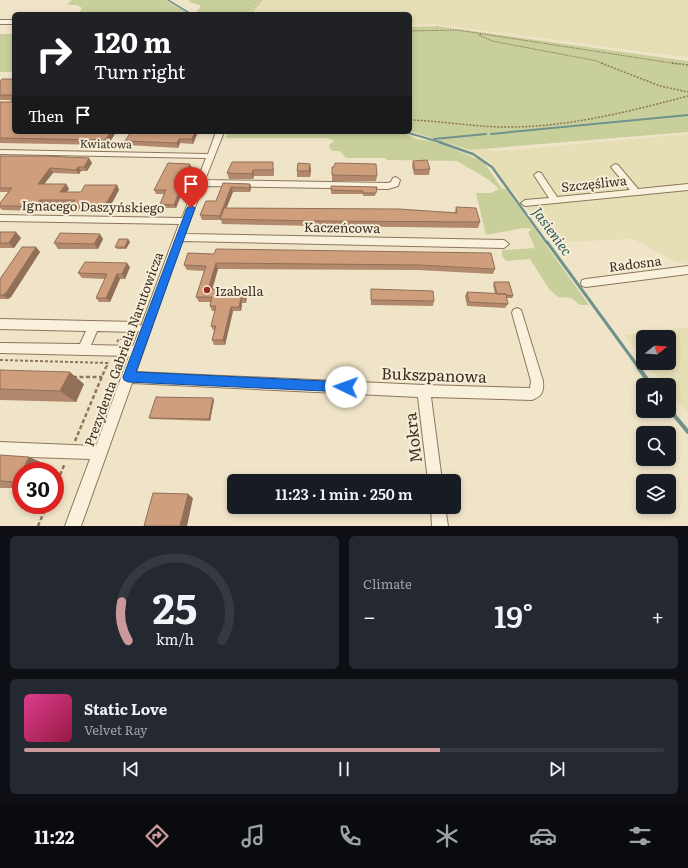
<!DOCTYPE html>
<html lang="en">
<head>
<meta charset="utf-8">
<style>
	body { margin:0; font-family:Literata,serif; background:#242831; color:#f1f3f6; height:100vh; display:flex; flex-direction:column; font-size:15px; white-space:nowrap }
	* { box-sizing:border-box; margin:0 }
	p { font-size:13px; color:#9ea1a6 }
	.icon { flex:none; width:22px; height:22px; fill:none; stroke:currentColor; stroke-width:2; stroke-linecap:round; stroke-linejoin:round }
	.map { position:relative; height:526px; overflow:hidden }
	.details { display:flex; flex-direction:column; gap:10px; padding:10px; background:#0d0f14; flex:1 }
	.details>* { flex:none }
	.top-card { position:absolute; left:12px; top:12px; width:400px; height:122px; border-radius:6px; box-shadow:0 2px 6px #0003; background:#202124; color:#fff; overflow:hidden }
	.needle { width:26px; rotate:73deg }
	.fabs { position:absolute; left:636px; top:330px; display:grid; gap:8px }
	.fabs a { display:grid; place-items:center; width:40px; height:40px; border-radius:6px; background:#171b24; box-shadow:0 2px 6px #0003; font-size:20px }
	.speed { position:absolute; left:12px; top:462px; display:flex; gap:8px; font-size:20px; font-weight:700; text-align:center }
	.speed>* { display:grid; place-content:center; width:52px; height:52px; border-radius:50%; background:#171b24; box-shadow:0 2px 6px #0003; line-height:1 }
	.speed .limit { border:6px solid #d22; background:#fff; color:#111 }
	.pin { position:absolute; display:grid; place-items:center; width:34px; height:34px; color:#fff; margin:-41px -17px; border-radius:50% 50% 50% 0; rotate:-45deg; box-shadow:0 0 4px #0007 }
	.pin .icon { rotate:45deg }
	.me { position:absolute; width:44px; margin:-22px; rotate:273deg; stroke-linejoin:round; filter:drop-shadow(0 0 3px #0008) }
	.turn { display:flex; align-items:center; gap:14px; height:84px; padding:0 16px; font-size:18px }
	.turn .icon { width:52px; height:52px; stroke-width:2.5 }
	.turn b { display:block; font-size:28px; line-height:34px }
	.then { display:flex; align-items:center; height:38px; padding:0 16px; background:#0003; gap:8px; font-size:15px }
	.big { font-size:30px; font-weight:600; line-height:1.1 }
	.details .tile { flex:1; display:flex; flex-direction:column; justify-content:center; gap:6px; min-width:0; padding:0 14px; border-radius:6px; background:#242831 }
	.details .dial { align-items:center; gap:0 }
	.dial svg { height:104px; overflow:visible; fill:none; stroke:#363941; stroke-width:7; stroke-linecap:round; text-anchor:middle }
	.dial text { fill:#f1f3f6; stroke:none }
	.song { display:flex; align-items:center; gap:12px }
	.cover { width:48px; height:48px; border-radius:6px; background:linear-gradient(135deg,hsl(330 70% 55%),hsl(340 70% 35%)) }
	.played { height:4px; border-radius:2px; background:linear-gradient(90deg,#cc999b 65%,#363941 65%) }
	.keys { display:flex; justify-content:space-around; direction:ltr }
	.heat { display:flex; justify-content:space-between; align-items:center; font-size:22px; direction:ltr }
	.details .tiles { flex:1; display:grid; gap:10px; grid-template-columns:1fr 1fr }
	.tile:last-child { grid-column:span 2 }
	.trip { position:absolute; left:227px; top:474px; width:234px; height:40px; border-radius:6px; background:#171b24; box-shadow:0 2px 6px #0003; font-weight:600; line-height:40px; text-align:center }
	.dock { display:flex; height:64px; justify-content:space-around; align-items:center; background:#090b0e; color:#9ea1a6 }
	.dock .icon { width:28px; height:28px }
	.dock .on { color:#cc999b }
	.dock b { font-size:18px; color:#f1f3f6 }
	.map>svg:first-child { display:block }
	.farmland { fill:#e6deb5 }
	.green { fill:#c9cf9b }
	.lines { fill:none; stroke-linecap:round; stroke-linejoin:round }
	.stream-far4 { stroke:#6f938a; stroke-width:1.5 }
	.stream-far3 { stroke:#6f938a; stroke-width:2 }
	.stream-far2 { stroke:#6f938a; stroke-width:2.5 }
	.stream-far1 { stroke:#6f938a; stroke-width:3 }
	.stream { stroke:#6f938a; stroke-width:4 }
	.minor-casing { stroke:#8d765c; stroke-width:2 }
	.path-far3 { stroke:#8d765c; stroke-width:1; stroke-dasharray:1.5 1; stroke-linecap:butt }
	.path-far2 { stroke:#8d765c; stroke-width:1.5; stroke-dasharray:2 1.5; stroke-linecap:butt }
	.path-far1 { stroke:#8d765c; stroke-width:2; stroke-dasharray:3 2; stroke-linecap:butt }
	.path { stroke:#8d765c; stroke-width:2.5; stroke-dasharray:4 2.5; stroke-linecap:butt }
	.minor { fill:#faf1dc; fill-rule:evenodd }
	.wall { fill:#b2896c }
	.shaded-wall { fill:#916f58 }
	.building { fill:#cf9f7d; stroke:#916f58 }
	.route { fill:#1a73e8; stroke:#114b97 }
	.poi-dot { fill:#9e2a2b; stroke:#f7eed8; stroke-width:1.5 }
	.labels { text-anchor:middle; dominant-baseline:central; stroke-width:4; stroke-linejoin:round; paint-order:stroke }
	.far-street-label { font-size:11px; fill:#3d2e20; stroke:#f7eed8 }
	.street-label { font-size:13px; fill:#3d2e20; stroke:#f7eed8 }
	.poi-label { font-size:13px; fill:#3d2e20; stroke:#f7eed8; text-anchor:start }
	.water-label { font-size:14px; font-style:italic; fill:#2f5d5a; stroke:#f7eed8 }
	.near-street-label { font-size:16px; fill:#3d2e20; stroke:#f7eed8 }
</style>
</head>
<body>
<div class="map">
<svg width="688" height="526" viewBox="0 0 688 526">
	<rect width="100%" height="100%" fill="#f0e4c8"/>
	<path class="farmland" d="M263 0H688V57L659 54 434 24 410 25V14H251Z
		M688 134V264L676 262 633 239 563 242 551 235 506 184 491 163 470 150 488 149 492 151 511 150Z
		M688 327V413L669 391V385H665L647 363H669V337H643V358L624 335Z"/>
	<path class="green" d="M72 0H165L189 14H86L79 13 82 8 77 5H67Z
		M189 0H261L248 14H199L197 11 200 8V5L189 2Z
		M436 26 688 61V132L470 150 416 133 410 131V27Z
		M0 34H14V72H0Z
		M228 132H401L417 139 432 141 452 148 484 162 502 189H506L589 305H580L571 298 558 297 549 289 530 259 506 261 502 256V250L535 248 528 232 532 229 524 228 486 235 476 193H491L499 189 489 180 457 161 387 160 385 158H346L340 151H332L329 147 330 144 335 141 328 138H226Z"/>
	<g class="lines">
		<path class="stream-far4" d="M168 0 191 14"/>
		<path class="stream-far3" d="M405 132 443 143
			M491 134 688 115
			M434 139 486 134"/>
		<path class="stream-far2" d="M439 142 473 154 492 167 547 243"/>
		<path class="stream-far1" d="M547 242 639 368"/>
		<path class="stream" d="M638 367 651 385
			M669 409 688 432"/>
		<defs>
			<path id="minor" d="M0 20H14V24H0Z
				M216 132H224L205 180 388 183 391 182 393 178 396 177 400 180 398 186 388 189 203 186 185 234 504 240 509 244 504 248 182 241 136 372 424 385 530 388 531 381 512 313 513 310 517 308 521 310 522 313 543 381C544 392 542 396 532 400L431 397 442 481H428L418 397 132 383 81 526H65L90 459 0 456V442L96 446 129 356 0 353V343L80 344 86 331 0 329V319L136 322 141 326 179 224 0 221V215L182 218 206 158 0 154V150L208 154ZM97 331 136 332 139 331 133 346 91 345Z
				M615 164 618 165 638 189 688 184V190L525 206 521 203 525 200 549 198 534 175 538 172 541 173 557 197 630 190 611 167Z
				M688 266V274L586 287 582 286 581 283 582 280 586 279Z
				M431 507H445L448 526H432Z"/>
		</defs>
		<use href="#minor" class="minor-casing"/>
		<path class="path-far3" d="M250 14 262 0
			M410 31 457 30 678 64
			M481 34 479 35 492 41 597 61 603 64"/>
		<path class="path-far2" d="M601 63 660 86 688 92
			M672 63 688 65
			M410 120C445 121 479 128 514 127 573 126 631 111 688 96"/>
		<path class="path-far1" d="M117 342 119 339H131
			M0 360 108 363 109 361
			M106 368 108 363"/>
		<path class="path" d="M73 377H102
			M75 441 106 367
			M55 487 65 463
			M38 526 47 505"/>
		<use href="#minor" class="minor"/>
	</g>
	<path class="wall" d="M12 79 14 132H85L84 133H99L116 132 108 145 0 143V102H11L12 100H0V81Z
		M131 132H198L193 144 180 143 178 148 127 145 125 141Z
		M0 156 92 163 87 171H81L79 174 53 173 44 184H66L69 189 66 192H81L117 185 119 190 107 212 74 211 71 207 73 205 44 204 39 211 2 210 0 208V203L8 192H0Z
		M413 161 430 169 429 175H414L412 166Z
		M192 168 176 208H161L160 204 164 194H156L154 190Z
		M274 168V176H254L253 179H229L227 173Z
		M311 169 310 177H297V171Z
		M332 175 377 176 376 181H332Z
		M223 183 250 184 251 188 250 192H233L226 208 455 212 456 207 480 222 478 228 318 226 222 224 221 220H202L200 215 216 201Z
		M331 186 377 187 375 196H363V194H331Z
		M0 232 21 238 14 248H0Z
		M103 239 98 249H58L54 243Z
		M128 239 130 242 126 249H117L115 247Z
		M36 247 40 252 11 297 8 299H0V279Z
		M188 253 495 269 493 274 418 270 218 269 212 289H246L247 294 246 303H242L241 311H233L225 345H214L212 340 214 330H213L211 326 215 311H212L210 306 211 302H199L196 297 204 271 187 270 184 265Z
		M130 267 125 279H120L110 302H99L96 298 105 279 82 278 78 273Z
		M494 282 513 296 512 298H506L508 304 505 308 467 306 465 296 467 292 495 294 493 285Z
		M371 289 434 301 433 306 371 305Z
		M0 370 84 384 76 402 0 400Z
		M214 400 210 421 151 419 149 418Z
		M0 455 48 465 45 471H21V488H0Z"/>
	<path class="shaded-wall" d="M111 132H116L108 145 105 140Z
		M195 132H198L193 144 192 139Z
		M179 139 180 143 178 148 177 143Z
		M89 158 92 163 87 171 84 167Z
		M190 164 192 168 176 208 174 205Z
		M310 164 311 169 310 177 309 171Z
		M78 167 81 171 79 174 76 170Z
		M50 168 53 173 41 188 38 184Z
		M253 170 254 176 253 179 252 174Z
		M66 184 69 189 63 197 60 192Z
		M250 184 251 188 250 192 249 188Z
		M117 185 119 190 107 212 104 207Z
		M231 187 233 192 222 219H221L220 216Z
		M40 200 44 204 39 211 36 206Z
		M16 232 21 238 14 248 9 243Z
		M100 234 103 239 98 249 94 244Z
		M128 239 130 242 126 249 125 247Z
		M36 247 40 252 11 297 8 299 3 295Z
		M127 263 130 267 125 279 122 274Z
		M216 263 218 269 211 294 208 289Z
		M117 274 120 279 110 302 106 298Z
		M246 289 247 294 246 303 244 298Z
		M241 298 242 303 241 311 239 307Z
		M231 307 233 311 225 345 223 340Z
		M70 372 84 384 76 402 60 391Z
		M213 398 214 400 210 421 209 419Z
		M29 457 48 465 45 471H22Z
		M21 473V483L17 482Z
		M188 494 193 498 187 526H180Z"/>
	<path class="building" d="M14 77V132H79H78L99 133V132H111L105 140 0 138V102H11L13 97 11 95H0V81L2 79H12Z
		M131 132H195L192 139H179L177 143 125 141Z
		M0 156H44L89 158 84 167H78L76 170 50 168 38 184H66L60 192H81L85 185H117L104 207H71L75 200H40L36 206H0V203L12 188H0Z
		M427 160 430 169 415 170 413 161Z
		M232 162H273V170H253L252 174 227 173Z
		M168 163 190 164 174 205 160 204 166 190H154Z
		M298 163 310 164 309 171H297Z
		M335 163 376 164 377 176 332 175V167H334Z
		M223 183 250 184 249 188 231 187 220 216 200 215 206 201H216Z
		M331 186 377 187 376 193H363V191L331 190Z
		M456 207 476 208 480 222 318 221 220 219 224 208 399 209 457 213Z
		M0 232H16L9 243H0Z
		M60 233 100 234 94 244 54 243Z
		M119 239H128L125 247H115Z
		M22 247H36L6 293 3 295H0V279Z
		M216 249 491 253 495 269 419 265 216 263 208 289H246L244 298H241L239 307H231L223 340H212L216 326H211L216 306H210L212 297H196L206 266 184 265 188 253 214 254Z
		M85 262 127 263 122 274H117L106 298H96L107 274 78 273Z
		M494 282H509L513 296 506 295V294H497Z
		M371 289 433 291 434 301 371 300Z
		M467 292 506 294 508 304 469 302Z
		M0 370 70 372 60 391 0 389Z
		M156 397 213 398 209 419 149 418Z
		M0 455 29 457 22 471H21V473L17 482 0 481Z
		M153 493 188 494 180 526H144Z"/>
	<path class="route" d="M191 205 195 208 136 372 346 382 350 383 352 387 350 391 346 392 128 382 124 380 123 377 187 208Z"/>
	<circle class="poi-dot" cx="207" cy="290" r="4"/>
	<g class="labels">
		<g class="far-street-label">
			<text transform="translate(106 143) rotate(1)">Kwiatowa</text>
		</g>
		<g class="street-label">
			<text transform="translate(594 183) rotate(-6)">Szczęśliwa</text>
			<text transform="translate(93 206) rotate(1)">Ignacego Daszyńskiego</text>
			<text transform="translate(342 227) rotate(1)">Kaczeńcowa</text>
			<text transform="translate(635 263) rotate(-7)">Radosna</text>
			<text transform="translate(123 349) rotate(-70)">Prezydenta Gabriela Narutowicza</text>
		</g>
		<g class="poi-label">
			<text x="215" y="290">Izabella</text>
		</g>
		<g class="water-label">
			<text transform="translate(553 231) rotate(54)">Jasieniec</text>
		</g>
		<g class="near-street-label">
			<text transform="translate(434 374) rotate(2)">Bukszpanowa</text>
			<text transform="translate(412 438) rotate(-97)">Mokra</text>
		</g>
	</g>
</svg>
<div class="fabs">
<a><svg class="needle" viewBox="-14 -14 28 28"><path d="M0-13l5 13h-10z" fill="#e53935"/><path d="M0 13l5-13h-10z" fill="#9ea1a6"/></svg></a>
<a><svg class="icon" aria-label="sound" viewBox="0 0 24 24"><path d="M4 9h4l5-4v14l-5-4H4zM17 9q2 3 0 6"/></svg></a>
<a><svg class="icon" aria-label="search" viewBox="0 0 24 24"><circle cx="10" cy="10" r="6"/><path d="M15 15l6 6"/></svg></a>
<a><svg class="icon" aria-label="layers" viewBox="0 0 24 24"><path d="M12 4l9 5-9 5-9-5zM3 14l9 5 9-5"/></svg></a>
</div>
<div class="speed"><div class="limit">30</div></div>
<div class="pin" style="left:191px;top:208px;background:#d93025"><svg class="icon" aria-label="arrive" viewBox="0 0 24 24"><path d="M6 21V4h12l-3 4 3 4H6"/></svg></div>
<svg class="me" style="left:346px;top:387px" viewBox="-20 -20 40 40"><circle r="19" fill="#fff"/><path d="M0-13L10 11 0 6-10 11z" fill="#1a73e8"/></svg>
<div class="trip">11:23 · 1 min · 250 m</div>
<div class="top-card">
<div class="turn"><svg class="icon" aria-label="right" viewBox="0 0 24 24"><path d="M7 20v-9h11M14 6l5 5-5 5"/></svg><div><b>120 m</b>Turn right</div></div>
<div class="then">Then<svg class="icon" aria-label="arrive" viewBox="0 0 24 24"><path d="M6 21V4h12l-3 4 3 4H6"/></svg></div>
</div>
</div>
<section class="details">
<div class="tiles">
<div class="tile dial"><svg viewBox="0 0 100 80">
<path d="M14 69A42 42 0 1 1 86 69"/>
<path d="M14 69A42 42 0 0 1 9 39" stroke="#cc999b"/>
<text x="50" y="56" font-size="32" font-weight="700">25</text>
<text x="50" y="72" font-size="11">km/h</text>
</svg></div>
<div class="tile"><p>Climate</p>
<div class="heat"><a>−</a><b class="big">19°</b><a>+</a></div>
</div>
<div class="tile">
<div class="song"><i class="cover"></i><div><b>Static Love</b><p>Velvet Ray</p></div></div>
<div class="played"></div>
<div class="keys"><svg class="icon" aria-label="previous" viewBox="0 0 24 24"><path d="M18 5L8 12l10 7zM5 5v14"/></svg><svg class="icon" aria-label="pause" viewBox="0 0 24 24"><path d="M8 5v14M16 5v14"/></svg><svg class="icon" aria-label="next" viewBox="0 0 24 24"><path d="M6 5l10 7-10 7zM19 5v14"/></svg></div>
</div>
</div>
</section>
<nav class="dock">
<b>11:22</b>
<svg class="icon on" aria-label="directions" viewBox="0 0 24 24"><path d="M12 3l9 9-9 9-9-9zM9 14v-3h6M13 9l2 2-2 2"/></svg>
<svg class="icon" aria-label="music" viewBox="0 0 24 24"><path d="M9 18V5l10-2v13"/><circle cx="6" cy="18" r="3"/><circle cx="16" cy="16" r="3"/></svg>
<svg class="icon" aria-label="phone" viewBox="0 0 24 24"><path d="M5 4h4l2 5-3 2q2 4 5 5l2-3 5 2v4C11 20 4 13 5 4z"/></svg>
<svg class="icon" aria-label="climate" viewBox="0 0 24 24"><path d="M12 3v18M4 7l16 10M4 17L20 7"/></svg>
<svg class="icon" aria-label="car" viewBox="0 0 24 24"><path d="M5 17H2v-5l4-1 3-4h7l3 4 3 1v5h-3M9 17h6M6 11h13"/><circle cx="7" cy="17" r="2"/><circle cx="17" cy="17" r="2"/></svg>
<svg class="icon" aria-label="filters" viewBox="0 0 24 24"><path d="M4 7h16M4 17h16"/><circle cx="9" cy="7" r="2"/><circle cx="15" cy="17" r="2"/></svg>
</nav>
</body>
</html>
